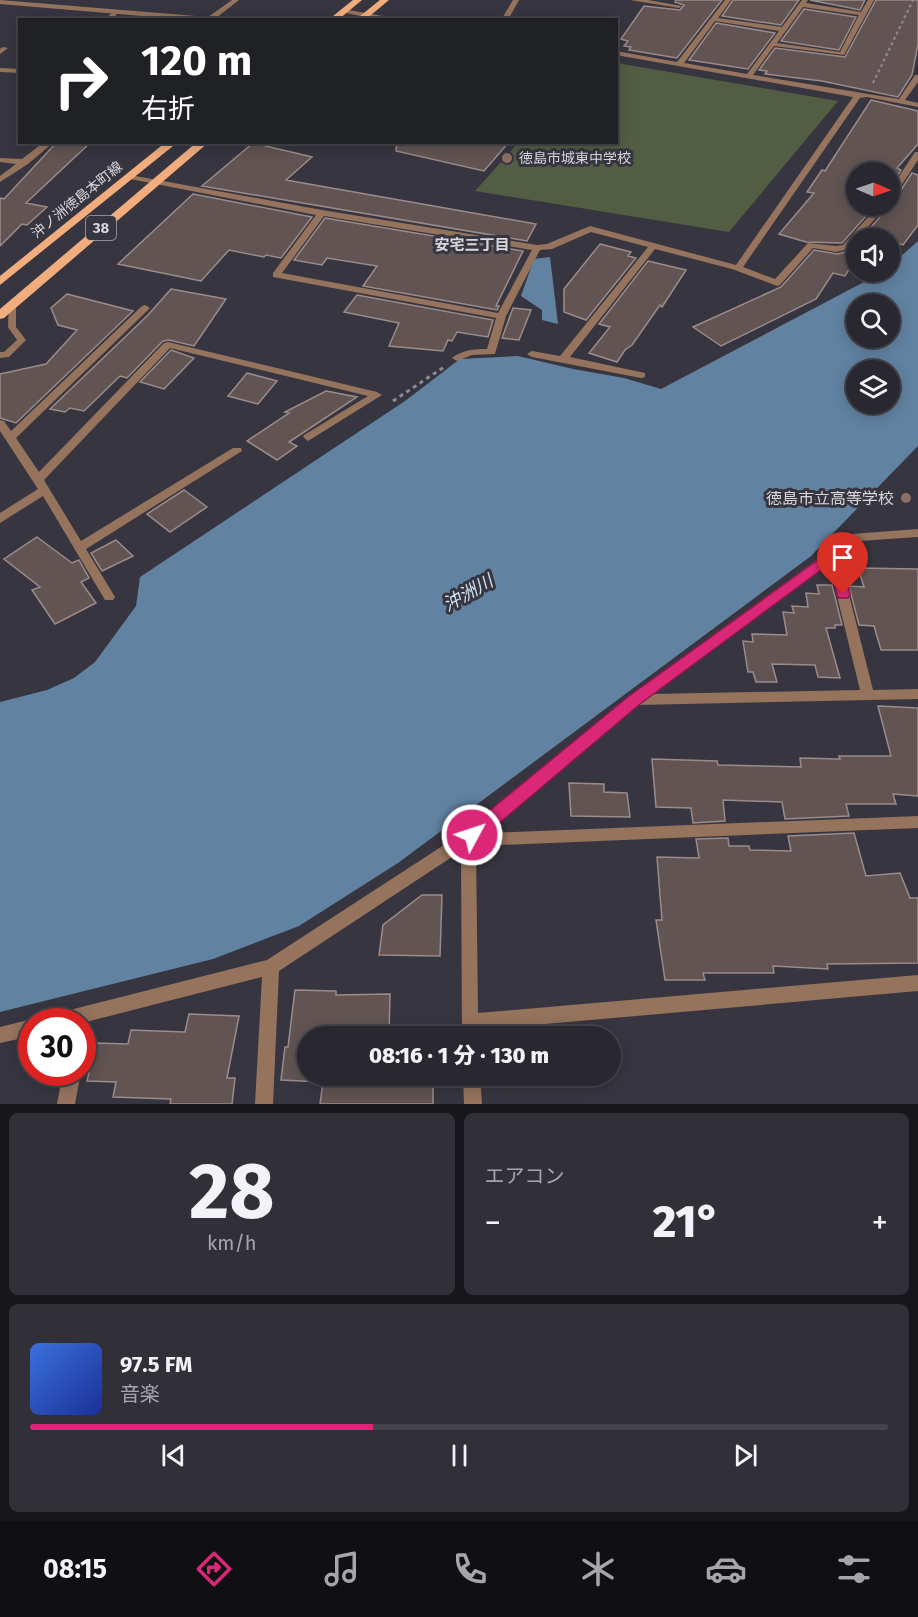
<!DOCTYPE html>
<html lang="ja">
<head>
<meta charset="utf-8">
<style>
	body { margin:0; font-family:"Fira Sans","Noto Sans JP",sans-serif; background:#313038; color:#f1f3f6; height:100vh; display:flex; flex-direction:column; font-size:22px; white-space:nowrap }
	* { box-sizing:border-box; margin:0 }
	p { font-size:20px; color:#a5a6ab }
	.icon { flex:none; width:33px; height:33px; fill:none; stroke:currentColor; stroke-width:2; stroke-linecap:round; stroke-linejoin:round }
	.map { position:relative; height:1104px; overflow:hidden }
	.panel { display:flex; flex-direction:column; gap:9px; padding:9px; background:#17161a; flex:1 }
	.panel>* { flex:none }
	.banner { position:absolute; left:18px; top:18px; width:600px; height:126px; border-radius:0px; box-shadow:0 3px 15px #0003,0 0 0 2px #45444c; background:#202124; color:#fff; overflow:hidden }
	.needle { width:39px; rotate:92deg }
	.buttons { position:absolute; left:846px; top:162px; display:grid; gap:12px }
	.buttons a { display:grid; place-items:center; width:54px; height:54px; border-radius:50%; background:#292830; box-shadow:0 3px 15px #0003,0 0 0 2px #45444c; font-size:30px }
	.speed { position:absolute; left:18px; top:1008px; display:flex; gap:12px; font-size:30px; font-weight:700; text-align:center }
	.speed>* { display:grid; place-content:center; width:78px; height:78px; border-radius:50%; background:#292830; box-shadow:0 3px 15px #0003,0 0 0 2px #45444c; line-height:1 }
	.speed .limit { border:9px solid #d22; background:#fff; color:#111 }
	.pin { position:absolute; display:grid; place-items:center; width:51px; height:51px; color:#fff; margin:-62px -26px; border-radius:50% 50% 50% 0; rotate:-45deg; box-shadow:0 0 6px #0007 }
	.pin .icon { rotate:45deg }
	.me { position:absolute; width:66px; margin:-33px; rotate:50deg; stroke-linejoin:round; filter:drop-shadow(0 0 4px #0008) }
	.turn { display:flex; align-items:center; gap:21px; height:126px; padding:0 24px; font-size:27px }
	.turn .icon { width:78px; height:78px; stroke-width:2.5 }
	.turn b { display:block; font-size:42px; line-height:51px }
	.big { font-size:45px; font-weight:800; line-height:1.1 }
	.panel .widget { flex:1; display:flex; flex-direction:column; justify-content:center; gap:9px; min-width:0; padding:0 21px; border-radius:9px; background:#313038 }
	.panel .dial { align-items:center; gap:0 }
	.dial b { font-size:78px; line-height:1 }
	.song { display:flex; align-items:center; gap:18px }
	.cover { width:72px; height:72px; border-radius:9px; background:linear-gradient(135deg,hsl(220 70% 55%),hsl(230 70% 35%)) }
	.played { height:6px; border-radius:3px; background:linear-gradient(90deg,#db2777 40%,#45444c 40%) }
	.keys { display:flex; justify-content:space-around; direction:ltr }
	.heat { display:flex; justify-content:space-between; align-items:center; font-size:33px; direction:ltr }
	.panel .tiles { flex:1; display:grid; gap:9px; grid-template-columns:1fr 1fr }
	.widget:last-child { grid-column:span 2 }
	.trip { position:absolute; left:297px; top:1026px; width:324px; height:60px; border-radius:30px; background:#292830; box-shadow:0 3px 15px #0003,0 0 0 2px #45444c; font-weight:800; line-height:60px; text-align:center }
	.tabs { display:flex; height:96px; justify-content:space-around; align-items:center; background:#101013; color:#a5a6ab }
	.tabs .icon { width:42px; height:42px }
	.tabs .active { color:#db2777 }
	.tabs b { font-size:27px; color:#f1f3f6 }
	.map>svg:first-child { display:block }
	.green { fill:#535d44 }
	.water { fill:#6182a1; fill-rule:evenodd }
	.building { fill:#615453; stroke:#9b8c8b; stroke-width:1.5 }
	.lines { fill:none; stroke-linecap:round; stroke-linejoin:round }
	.path-far1 { stroke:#8d8c95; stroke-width:2; stroke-dasharray:3 3; stroke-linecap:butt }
	.path { stroke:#8d8c95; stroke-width:3; stroke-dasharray:4 4; stroke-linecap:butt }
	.service { fill:#95735d; fill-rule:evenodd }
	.minor { fill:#95735d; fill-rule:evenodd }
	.primary { fill:#f2ad7e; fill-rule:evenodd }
	.route { fill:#db2777; stroke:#8e194d; stroke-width:1.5 }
	.education-dot { fill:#8d6e63; stroke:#373640; stroke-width:2 }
	.labels { text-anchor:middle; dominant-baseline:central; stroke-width:6; stroke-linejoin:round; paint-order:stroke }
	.far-poi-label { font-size:14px; fill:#d8d7de; stroke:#373640; text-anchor:start }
	.far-street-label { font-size:14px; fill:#d8d7de; stroke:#373640 }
	.shield { fill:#373640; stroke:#a8a7af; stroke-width:1.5 }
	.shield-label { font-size:15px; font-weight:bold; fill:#d8d7de }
	.far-neighbourhood-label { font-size:15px; font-weight:bold; fill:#d8d7de; stroke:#373640 }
	.poi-label { font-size:16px; fill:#d8d7de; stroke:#373640; text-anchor:end }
	.water-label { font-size:18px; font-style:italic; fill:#cde2f7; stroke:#373640 }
</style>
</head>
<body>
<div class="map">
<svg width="918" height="1104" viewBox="0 0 918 1104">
	<rect width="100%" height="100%" fill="#373640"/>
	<path class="green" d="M617 63 838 101 729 232 475 191 518 143 616 142Z"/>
	<path class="water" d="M918 241V446L811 556 398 863 299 926 213 959 0 1012V702L47 690 74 678 95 662 136 606 140 577 405 401 460 359 518 356 573 369 624 378 661 389 883 272H890V266ZM856 304H890V338H856ZM856 370H890V404H856Z
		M550 257 558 324 542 320V310L521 296 534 259Z"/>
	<path class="building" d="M676 0H722L677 58 629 50 631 47 624 46 628 41 621 39 644 6 680 10 684 5 675 2Z
		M733 0H799L781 25 722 16Z
		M810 0H865L860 10Z
		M876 0H918V44L912 75 898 97 822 81 765 74 767 71 759 70 775 48 845 57Z
		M804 9 856 17 839 50 781 41Z
		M716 23 775 33 748 69 689 60Z
		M871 100 918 111V144L897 168 901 170 890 187V172H856V206H875L842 243 806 242 779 234 814 193 807 192 822 170 825 171Z
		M57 142H91L26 203 47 207 27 225 22 224 0 246V198L4 199Z
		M397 142H509L484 171 396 151Z
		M253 143 312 157 286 180 536 224 527 241 202 186Z
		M912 173 918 175V225L903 245 890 241V238L870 236 869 238H861L890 206V200L895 199Z
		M193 194 312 217 281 258 266 255 264 257 229 250 201 281 118 264Z
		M325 218 523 251 496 306H499L497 310 363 286 377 266 327 258 322 265 294 260Z
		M600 244 631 252 628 256 636 258 586 320 564 312V289Z
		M856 244V258L845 276 833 273 816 299 721 346 693 327 781 287 814 250 837 254 850 251Z
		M648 261 686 270 662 307 660 305 632 345 625 350 617 362 589 353 610 327 599 324Z
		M171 289 226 299 194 346 169 340 163 341 127 378 120 376 84 411 70 408 65 412 50 409 148 315Z
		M67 294 133 311 16 423 0 418V374L46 364 77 330 58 325 51 308Z
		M357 295 493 320 488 337 457 332 452 341 448 340 443 351 389 346 399 323 344 312Z
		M513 308 531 310 519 340 502 338Z
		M171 350 194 358 164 389 140 382Z
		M247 373 277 381 258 404 228 396Z
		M326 391 357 397 289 442 297 446 277 460 247 441 289 413 285 412Z
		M184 490 207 507 170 532 147 514Z
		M37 537 72 563 79 560 89 578 81 582 96 603 55 624 32 590 40 587 4 559Z
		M116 540 133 556 102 571 91 553Z
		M858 568 918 569V650H881L874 626 859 625 849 586 864 587Z
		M817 585H832L842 625H835V628H826L840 678 818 677 815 665 772 664 777 682H756L753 672H748L743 641 753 642 752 634 787 635 783 612 794 613 792 606 808 607 806 593 819 594Z
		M878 706 918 708V796L893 794 896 804H846L849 816 785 819 782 802 723 800 725 821 693 823 691 808 656 807 652 759 717 761 718 765 801 767 800 758 840 759 839 756H891Z
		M569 783 604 784V792L627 793 630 817 571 816Z
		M854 833 866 876 900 873 910 898H918V963L827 964 828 969 773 966 774 973H703L705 980H665L656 920H662L657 857 699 858 696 839 728 838 729 846H749L750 850 791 851 788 836Z
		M422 895H442L440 956 379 955 383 925Z
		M295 990 336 991V995L390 994 389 1036H308V1076H433V1104H320L323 1082 281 1080 285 1047H288Z
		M189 1014 239 1016 227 1078H235L232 1104H170L171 1099 113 1097 116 1082 87 1081 96 1043 128 1044 131 1030 185 1032Z"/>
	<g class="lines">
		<path class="path-far1" d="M873 83 913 0"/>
		<path class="path" d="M393 401 444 367"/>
		<path class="service" d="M114 11 119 12 111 20H104Z
			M9 302H12L16 304V327L26 340 9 357 0 358V352H4L17 340 8 327Z"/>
		<path class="minor" d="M0 0 208 17 232 0H239L216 18 189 20 0 4Z
			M513 0H519L508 20H501Z
			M630 0H648L682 6 679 8Z
			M725 0H731L718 18 782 27 802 0H808L806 3 861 12 868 0H874L844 55 774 46 753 75 899 99 915 75H918V82L905 100 918 103V107L867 97 860 98 743 267 775 279 808 243 836 246 843 245 878 206H886L849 249 836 252 813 248 780 285 777 286 732 269 655 249 570 357 645 373V377L641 378 532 357 527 354 532 351 560 356 648 247 591 232 552 249 540 250 506 316 495 354 472 355 457 361 452 358C462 350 474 349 487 349L496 318 273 277V273L316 215 130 179 126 177 130 175 322 210 537 245 547 244 590 226 736 265 853 97 616 55V51L677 62ZM803 7 859 15 840 52 777 43ZM715 21 779 31 747 74 684 63ZM324 216 532 250 498 313 282 273Z
			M343 9 394 18 397 20H380L341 12V10Z
			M3 47 8 48 0 54V49Z
			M0 68 20 69V73L0 72Z
			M44 142H54L28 164 0 182V176L16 164 0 162V158L22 159Z
			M915 152H918V160L893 198H890V190Z
			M145 305 150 308 148 310 16 438 39 472 164 343 168 342 377 392 382 395 308 441 303 437 304 435 368 396 170 348 44 480 81 541 233 448H241L242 451 86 549 115 597 113 600H105L43 496 0 523V513L38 489 0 431V420L4 421 11 431 142 306Z
			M918 529V537L859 541 839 555 873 690 918 689V699L637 705 486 833 918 816V828L476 846 478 1013 918 975V991L478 1030V1036H462L461 851 279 971 273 1104H255L262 977 82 1023V1022H46L48 1016 54 1014 267 960 467 830 629 696 852 534ZM829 563 860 690 652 694Z
			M32 1019 38 1022H32V1036L0 1043V1027Z
			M63 1072H81L75 1104H57Z
			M463 1076H480L482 1104H464Z"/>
		<path class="primary" d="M353 0H362L338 20H328Z
			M380 0H389L365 20H355Z
			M166 142H178L0 285V276Z
			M197 142H209L4 318 0 319V309Z"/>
	</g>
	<path class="route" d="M833 549 840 554 850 594 848 598H838L829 564 640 704 478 841 472 843 466 841 464 835 466 830 629 696Z"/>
	<g class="education-dot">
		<circle cx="507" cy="158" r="6"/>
		<circle cx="906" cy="498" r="6"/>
	</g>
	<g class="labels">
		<g class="far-poi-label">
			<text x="519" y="158">徳島市城東中学校</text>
		</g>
		<g class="far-street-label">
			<text transform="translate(77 200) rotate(-39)">沖ノ洲徳島本町線</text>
		</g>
		<rect class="shield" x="86" y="216" width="30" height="24" rx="4.5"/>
		<g class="shield-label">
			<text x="101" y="228">38</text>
		</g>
		<g class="far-neighbourhood-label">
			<text x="472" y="245">安宅三丁目</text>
		</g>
		<g class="poi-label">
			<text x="894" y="498">徳島市立高等学校</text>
		</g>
		<g class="water-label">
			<text transform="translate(468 593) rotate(-30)">沖洲川</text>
		</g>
	</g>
</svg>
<div class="buttons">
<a><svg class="needle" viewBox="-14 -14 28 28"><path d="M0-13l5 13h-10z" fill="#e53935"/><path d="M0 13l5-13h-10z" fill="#a5a6ab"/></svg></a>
<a><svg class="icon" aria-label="sound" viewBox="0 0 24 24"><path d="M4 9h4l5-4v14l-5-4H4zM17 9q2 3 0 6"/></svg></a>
<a><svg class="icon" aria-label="search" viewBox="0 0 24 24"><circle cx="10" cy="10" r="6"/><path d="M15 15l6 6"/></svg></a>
<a><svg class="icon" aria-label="layers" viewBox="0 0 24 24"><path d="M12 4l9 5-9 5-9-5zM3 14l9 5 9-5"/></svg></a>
</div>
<div class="speed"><div class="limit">30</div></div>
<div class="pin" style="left:843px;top:594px;background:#d93025"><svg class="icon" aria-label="arrive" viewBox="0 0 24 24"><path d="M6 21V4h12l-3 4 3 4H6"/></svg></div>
<svg class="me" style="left:472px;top:835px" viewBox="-20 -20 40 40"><circle r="17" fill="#db2777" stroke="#fff" stroke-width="3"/><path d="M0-11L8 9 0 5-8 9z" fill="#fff"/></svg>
<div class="trip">08:16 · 1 分 · 130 m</div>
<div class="banner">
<div class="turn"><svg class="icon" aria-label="right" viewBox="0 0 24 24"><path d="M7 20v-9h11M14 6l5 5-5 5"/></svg><div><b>120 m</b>右折</div></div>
</div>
</div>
<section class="panel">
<div class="tiles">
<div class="widget dial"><b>28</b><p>km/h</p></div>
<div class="widget"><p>エアコン</p>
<div class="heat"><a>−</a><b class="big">21°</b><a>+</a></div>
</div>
<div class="widget">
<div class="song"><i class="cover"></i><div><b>97.5 FM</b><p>音楽</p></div></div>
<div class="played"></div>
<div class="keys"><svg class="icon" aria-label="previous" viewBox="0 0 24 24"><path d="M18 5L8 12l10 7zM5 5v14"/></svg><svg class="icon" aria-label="pause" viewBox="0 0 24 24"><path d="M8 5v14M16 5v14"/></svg><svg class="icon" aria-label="next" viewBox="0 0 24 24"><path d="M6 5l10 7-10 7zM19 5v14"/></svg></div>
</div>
</div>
</section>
<nav class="tabs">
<b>08:15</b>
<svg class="icon active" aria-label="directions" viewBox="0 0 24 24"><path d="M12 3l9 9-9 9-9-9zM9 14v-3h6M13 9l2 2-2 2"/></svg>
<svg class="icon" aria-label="music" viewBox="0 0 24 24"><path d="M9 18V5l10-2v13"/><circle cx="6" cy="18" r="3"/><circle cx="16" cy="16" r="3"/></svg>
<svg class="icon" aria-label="phone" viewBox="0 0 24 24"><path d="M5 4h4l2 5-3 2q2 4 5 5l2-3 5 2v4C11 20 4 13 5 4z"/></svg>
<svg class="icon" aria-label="climate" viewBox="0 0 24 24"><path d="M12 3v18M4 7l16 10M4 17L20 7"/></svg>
<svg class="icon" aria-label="car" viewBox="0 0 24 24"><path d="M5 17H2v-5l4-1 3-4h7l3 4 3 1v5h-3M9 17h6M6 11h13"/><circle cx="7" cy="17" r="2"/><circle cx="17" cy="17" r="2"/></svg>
<svg class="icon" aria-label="filters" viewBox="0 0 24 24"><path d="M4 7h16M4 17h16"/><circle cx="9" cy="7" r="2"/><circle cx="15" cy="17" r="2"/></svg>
</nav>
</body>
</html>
